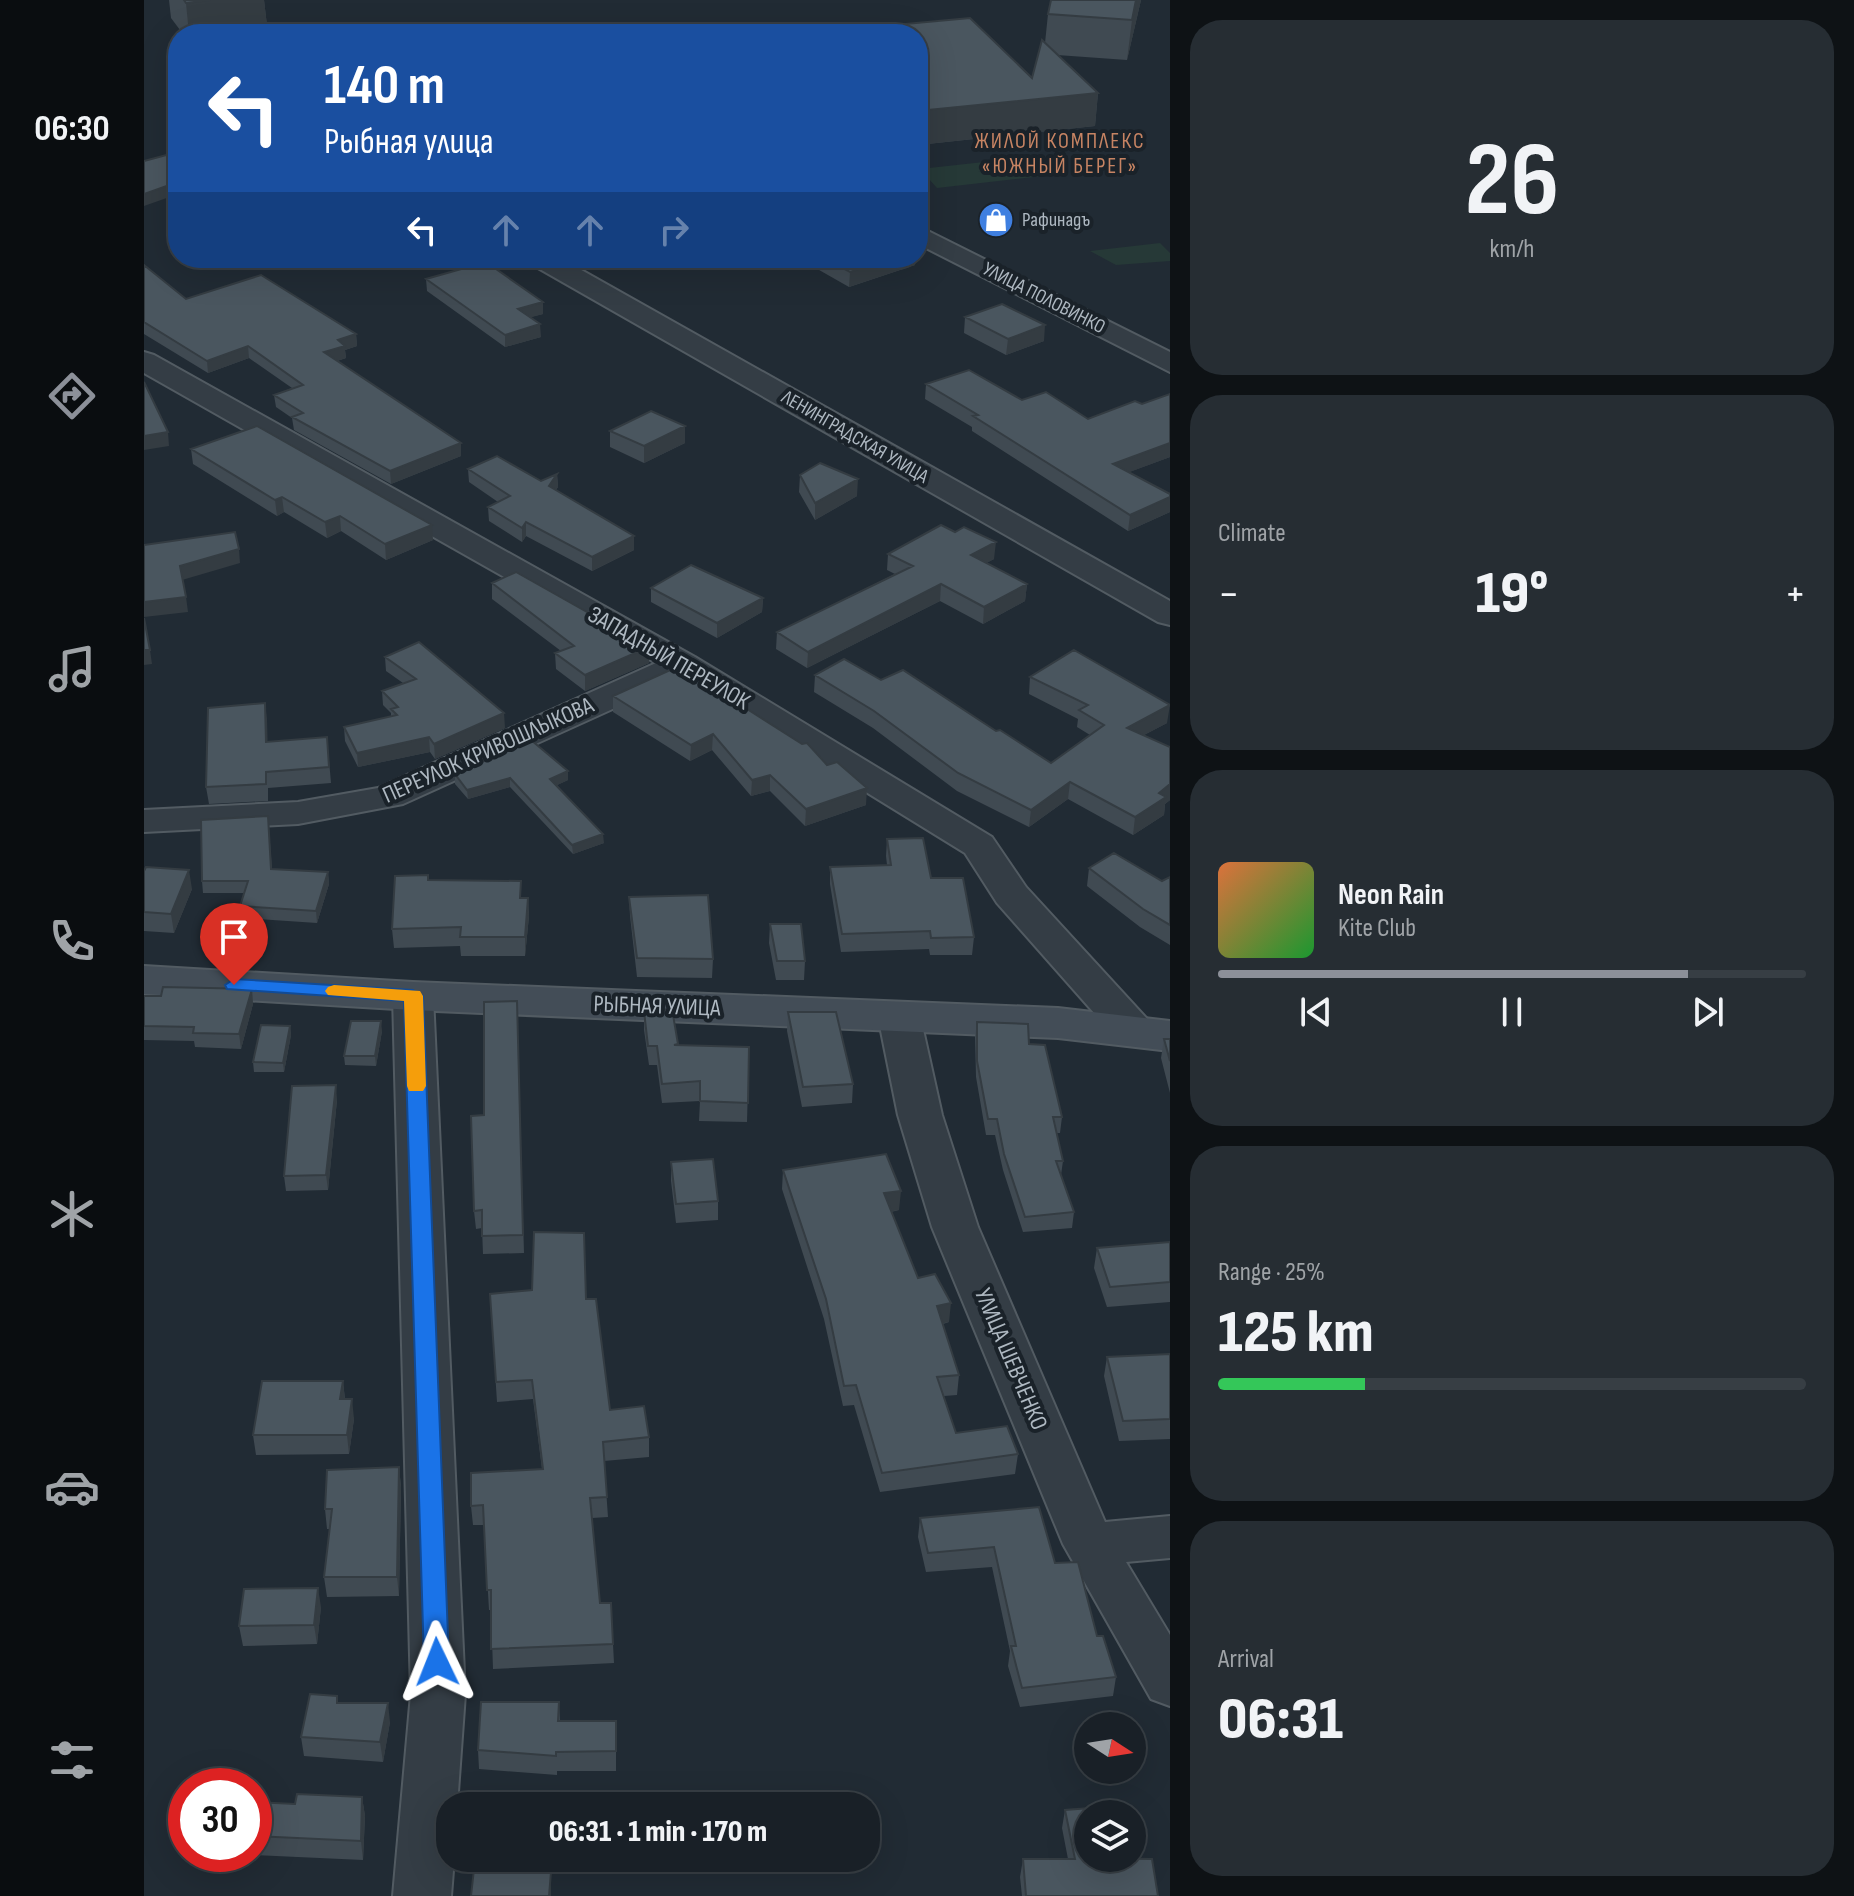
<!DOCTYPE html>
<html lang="en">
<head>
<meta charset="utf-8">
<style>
	body { margin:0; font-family:"Sofia Sans Condensed",sans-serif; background:#262d33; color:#f1f3f6; height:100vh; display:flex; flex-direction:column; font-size:30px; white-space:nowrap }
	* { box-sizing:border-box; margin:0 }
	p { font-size:26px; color:#9fa3a7 }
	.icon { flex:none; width:44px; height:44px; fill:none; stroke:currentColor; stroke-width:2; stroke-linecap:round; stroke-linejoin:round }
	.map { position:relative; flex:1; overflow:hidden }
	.sheet { display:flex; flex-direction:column; gap:20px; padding:20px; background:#0e1215; width:684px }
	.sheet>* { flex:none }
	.top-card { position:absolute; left:24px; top:24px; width:760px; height:244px; border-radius:32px; box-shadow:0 8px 32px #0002,0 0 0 2px #373e44; background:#1a4fa0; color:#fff; overflow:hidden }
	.needle { width:52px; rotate:102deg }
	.buttons { position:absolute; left:930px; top:1712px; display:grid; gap:16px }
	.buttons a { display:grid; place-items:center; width:72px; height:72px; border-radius:50%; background:#192027; box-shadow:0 8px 32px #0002,0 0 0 2px #373e44; font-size:40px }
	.speed { position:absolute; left:24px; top:1768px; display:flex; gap:16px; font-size:40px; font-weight:700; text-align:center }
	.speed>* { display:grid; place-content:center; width:104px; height:104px; border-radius:50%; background:#192027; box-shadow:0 8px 32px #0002,0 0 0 2px #373e44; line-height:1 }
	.speed .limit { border:12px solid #d22; background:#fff; color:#111 }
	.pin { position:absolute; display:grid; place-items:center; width:68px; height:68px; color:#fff; margin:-82px -34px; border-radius:50% 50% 50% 0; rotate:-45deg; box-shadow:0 0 8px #0007 }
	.pin .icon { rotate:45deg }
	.me { position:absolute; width:88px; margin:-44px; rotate:358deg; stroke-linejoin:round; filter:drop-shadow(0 0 6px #0008) }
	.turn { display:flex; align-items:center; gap:28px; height:168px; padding:0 24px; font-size:36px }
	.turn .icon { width:104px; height:104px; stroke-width:2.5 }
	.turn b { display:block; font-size:56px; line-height:68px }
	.lanes { display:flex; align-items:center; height:76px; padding:0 24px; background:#0003; justify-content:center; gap:40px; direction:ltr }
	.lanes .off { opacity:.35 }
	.big { font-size:60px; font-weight:800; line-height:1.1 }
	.sheet .widget { flex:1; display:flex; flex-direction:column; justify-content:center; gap:12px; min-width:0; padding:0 28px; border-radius:32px; background:#262d33 }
	.sheet .dial { align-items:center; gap:0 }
	.dial b { font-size:104px; line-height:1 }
	.song { display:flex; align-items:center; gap:24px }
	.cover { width:96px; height:96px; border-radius:12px; background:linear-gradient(135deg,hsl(20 70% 55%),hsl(130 70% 35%)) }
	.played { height:8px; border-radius:4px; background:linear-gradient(90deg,#8c9099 80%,#373e44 80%) }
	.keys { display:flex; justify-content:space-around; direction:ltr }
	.heat { display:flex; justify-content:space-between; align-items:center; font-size:44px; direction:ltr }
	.charge { height:12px; border-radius:6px; background:linear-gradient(90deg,#34c759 25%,#373e44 0) }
	.trip { position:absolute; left:292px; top:1792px; width:444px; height:80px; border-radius:32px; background:#192027; box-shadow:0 8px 32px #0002,0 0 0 2px #373e44; font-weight:800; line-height:80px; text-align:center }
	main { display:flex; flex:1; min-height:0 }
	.tabs { display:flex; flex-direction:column; width:144px; justify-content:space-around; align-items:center; background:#0a0d10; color:#9fa3a7 }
	.tabs .icon { width:56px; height:56px }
	.tabs .current { color:#8c9099 }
	.tabs b { font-size:36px; color:#f1f3f6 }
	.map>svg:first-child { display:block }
	.green { fill:#263937 }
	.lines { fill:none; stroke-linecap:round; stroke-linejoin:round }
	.street-casing { stroke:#525b62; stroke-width:4 }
	.secondary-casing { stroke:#525b62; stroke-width:4 }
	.street { fill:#343d45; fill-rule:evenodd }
	.secondary { fill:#434d57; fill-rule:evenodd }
	.wall { fill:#404a52 }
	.shaded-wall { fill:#343c42 }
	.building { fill:#4a565f; stroke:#343c42; stroke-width:2 }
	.route { fill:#1a73e8; stroke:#114b97; stroke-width:2 }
	.slow { fill:#f59e0b }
	.labels { text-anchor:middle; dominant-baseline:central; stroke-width:8; stroke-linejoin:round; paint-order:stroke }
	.far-poi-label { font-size:20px; fill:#aeb8c1; stroke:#1a2229; text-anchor:start }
	.far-street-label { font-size:20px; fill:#aeb8c1; stroke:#1a2229 }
	.far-neighbourhood-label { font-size:22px; letter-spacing:2px; fill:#c78463; stroke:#1a2229 }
	.street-label { font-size:24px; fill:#aeb8c1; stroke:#1a2229 }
</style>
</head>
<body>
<main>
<nav class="tabs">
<b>06:30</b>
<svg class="icon current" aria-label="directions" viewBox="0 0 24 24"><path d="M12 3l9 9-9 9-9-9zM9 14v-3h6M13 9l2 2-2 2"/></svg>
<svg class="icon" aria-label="music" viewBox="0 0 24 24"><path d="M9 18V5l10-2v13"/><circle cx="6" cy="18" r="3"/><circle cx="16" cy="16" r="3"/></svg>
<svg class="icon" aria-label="phone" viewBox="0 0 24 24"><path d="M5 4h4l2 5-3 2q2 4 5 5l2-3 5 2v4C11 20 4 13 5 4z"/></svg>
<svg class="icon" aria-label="climate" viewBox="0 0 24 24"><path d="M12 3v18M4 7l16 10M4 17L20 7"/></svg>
<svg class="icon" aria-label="car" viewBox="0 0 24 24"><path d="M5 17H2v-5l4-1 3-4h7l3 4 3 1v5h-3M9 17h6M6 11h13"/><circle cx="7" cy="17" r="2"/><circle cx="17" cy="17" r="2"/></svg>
<svg class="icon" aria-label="filters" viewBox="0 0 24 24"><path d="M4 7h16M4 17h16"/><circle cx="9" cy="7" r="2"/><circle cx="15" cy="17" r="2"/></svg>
</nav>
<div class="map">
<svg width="1026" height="1896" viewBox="0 0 1026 1896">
	<rect width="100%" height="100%" fill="#212b34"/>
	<path class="green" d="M877 158 885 166 834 172 900 167 908 175 793 188 776 169Z
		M1016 243 1026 253V261L972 265 946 251Z"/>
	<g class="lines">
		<defs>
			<path id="street" d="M774 226 1026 352V372L774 244Z
				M383 258H416L1026 601V625L1014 622 387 264Z
				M0 352 10 355 551 657 848 837 882 887 1004 1020 1010 1030 1004 1040 989 1044 974 1040 853 903 821 853 537 678 259 804 154 824 0 832V810L154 802 234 788 512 663 0 373Z
				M269 983 283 987 289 996 321 1694 313 1806H306V1858H310L307 1896H249L267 1694 249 996 255 987Z
				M755 1003 770 1007 776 1016 798 1115 834 1227 961 1522 1026 1516V1558L982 1562 1026 1635V1706L1007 1699 919 1544 788 1227 754 1115 734 1016 740 1007Z"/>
			<path id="secondary" d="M0 966 269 982 914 1008 1026 1021V1051L914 1038 269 1010 0 994Z"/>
		</defs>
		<use href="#street" class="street-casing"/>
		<use href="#secondary" class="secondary-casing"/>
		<use href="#street" class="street"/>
		<use href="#secondary" class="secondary"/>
	</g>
	<path class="wall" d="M25 0H120L124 34H39L27 18Z
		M907 0H997L983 60 913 55 954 93 951 126 774 145V34H696V30L826 18 888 78 898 40 901 43 904 14Z
		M654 258H772L771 265 705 287Z
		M0 265 42 299 212 334 213 346 201 350 202 358 193 361 317 443V456L247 484 150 430 148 418 132 407 130 395 148 388 105 358 64 373 0 334Z
		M282 279 399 314 386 317 397 337 361 347 283 291Z
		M821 317 900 341 862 355 820 333Z
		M782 384 878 400 944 419 998 404 1026 394V457L985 472 1026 494V512L984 531 828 431V427L781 399Z
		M541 426V443L500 463 466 447V431Z
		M47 449 289 540 242 560 197 531 183 538 140 512 133 516 49 464Z
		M324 469 397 481 413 474 414 487 412 490 490 550 448 571 382 536 378 542 345 521 344 507 354 502 325 482Z
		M656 475 713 496 671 520 655 492Z
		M744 554 850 559 842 563 883 584 881 601 839 624 796 601 663 668 632 649 633 632 751 574 743 570Z
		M348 583 505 663 441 691 412 669 411 653 417 651 348 599Z
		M507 588 619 598 618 612 573 638 507 602Z
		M241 657 361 728 291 759 286 752 214 767 201 741 200 727 247 716V713L239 705 238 691 259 683 242 671Z
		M671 675 737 680 852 731 907 763 946 735 933 727 934 719 885 694 886 677 1023 723 1000 735 1026 747V800L1021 804 1020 815 989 835 924 799 885 827 813 791 729 728 670 692Z
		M469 696 586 705 683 765 722 805 661 826 626 791 607 796 568 750 546 761 469 712Z
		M121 703 123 742 183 737 187 783 124 788V801L65 804 62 787Z
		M424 771V780L413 785 460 843 429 854 366 787 324 799 311 784V774Z
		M124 816 128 869 184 872 185 884 173 923 97 918 96 906 100 893H59L58 881Z
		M743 839 787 878 830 937 828 955H786L785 949 697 952 686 884V867L743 865 742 856Z
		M945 868 1018 881 1026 877V945L996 927 943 886Z
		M0 871 48 889 30 933 0 931Z
		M284 880 377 881V898H384L385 916 381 956H317L316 946 250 948 248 929Z
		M485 897 569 959 568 978 493 977 486 916Z
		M626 924 661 961 660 980H632L625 943Z
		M108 989 109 1004 97 1049 51 1047 50 1041 0 1040V996H17Z
		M373 1001 380 1253 339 1254 338 1228 332 1229 330 1211 340 1115Z
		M500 1011 534 1045 605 1047 603 1122 555 1121 556 1101 518 1103 513 1065H505L500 1030Z
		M644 1012 709 1084 708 1103 658 1107 643 1031Z
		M833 1022 885 1044 918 1117 916 1133H912L919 1161 917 1175 930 1212 928 1228 879 1232 859 1170 851 1135H842L832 1077 831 1037Z
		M146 1026 147 1035 140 1072H110L109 1062Z
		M238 1031 232 1066 201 1065 200 1056Z
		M1020 1039H1026V1093L1017 1058Z
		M193 1100 184 1190 142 1191 140 1176Z
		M527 1162 574 1201V1220L532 1223 527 1181Z
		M639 1170 755 1210 747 1212 774 1278 805 1322 799 1324 815 1375 813 1395 800 1396 812 1433 874 1454 871 1474 736 1492 710 1405 699 1406 680 1319 638 1189Z
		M1026 1242V1302L963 1307 950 1268 953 1248Z
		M346 1294 442 1299 466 1410 505 1437V1457L460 1461 464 1517 448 1518 456 1603 469 1644 470 1663 349 1669 347 1610H345L340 1525H329L327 1506 398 1469 389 1399 353 1402Z
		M1026 1354V1439L975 1441 960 1376 963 1357Z
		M199 1381 201 1399 210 1419 205 1454 112 1455 109 1435Z
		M255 1467 257 1487 255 1596 183 1597 180 1577 186 1529H183L181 1509Z
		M776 1518 911 1563 953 1636 972 1677 969 1696 876 1707 864 1666 866 1651 848 1567 782 1572 774 1537Z
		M177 1607 173 1644 99 1646 95 1626Z
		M415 1702 416 1721H472V1771H413V1775L335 1769 334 1750Z
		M194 1703 246 1722 239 1762 160 1756 157 1737Z
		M218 1797 221 1816 219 1860 90 1854H110V1802L151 1804Z
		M921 1810 944 1814 1014 1896H878L876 1877 879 1859H924L918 1828Z"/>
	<path class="shaded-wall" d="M66 0H120L124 34H45L42 3Z
		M992 0H997L983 60 988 20Z
		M954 93 951 126 774 145V111Z
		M34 182V194L0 206V194Z
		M750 258H772L771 265 705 287 706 272Z
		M399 302V314L374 321V309Z
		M396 324 397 337 361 347V335Z
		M901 325 900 341 862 355 864 339Z
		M212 334 213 346 201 350 202 358 181 365 180 352 194 340Z
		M104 346 105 358 64 373 63 361Z
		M541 426V443L500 463V446Z
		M24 432 25 446 0 450V436Z
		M317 443V456L247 484 246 471Z
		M1026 443V457L967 479 969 464Z
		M413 474 414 487 405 500V486Z
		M714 479 713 496 671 520V503Z
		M138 497 140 512 133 516 131 500Z
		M1026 497V512L984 531 986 515Z
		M196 516 197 531 183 538 181 522Z
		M382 522V536L378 542V528Z
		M288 525 289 540 242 560 241 544Z
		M490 536V550L448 571V557Z
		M852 542 850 559 826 572 827 555Z
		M95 549 96 563 38 580 36 566Z
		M797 584 796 601 663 668 664 652Z
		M883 584 881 601 839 624 840 607Z
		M42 597 44 612 0 617V602Z
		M619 598 618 612 573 638V623Z
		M505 647V663L441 691V675Z
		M0 650H6L8 664 0 665Z
		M121 703 123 719 124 758 122 742Z
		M1026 705 1023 723 981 745 983 728Z
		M360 713 361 728 291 759 290 744Z
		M569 734 568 750 546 761 547 745Z
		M285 737 286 752 214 767 213 753Z
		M424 771V780L407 788 406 779Z
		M626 775V791L607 796 608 780Z
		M366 778V787L324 799 323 790Z
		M926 782 924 799 885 827 887 810Z
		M1026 784V800L1021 804 1020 815 989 835 991 817 1015 793Z
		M723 788 722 805 661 826 662 809Z
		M459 834 460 843 429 854 428 845Z
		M45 870 48 889 30 933 27 914Z
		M184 872 185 884 173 923 172 911Z
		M384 898 385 916 381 956V937Z
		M108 989 109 1004 97 1049 95 1034Z
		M237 1021 238 1031 232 1066 231 1056Z
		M146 1026 147 1035 140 1072 139 1063Z
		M192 1085 193 1100 184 1190 182 1175Z
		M757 1191 755 1210 738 1213 740 1193Z
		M807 1303 805 1322 791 1325 793 1306Z
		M199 1381 201 1401 196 1399Z
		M208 1399 210 1419 205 1454 203 1435Z
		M255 1467 257 1487 255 1596 253 1577Z
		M174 1588 177 1607 173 1644 170 1625Z
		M244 1703 246 1722 239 1762 236 1742Z
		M218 1797 221 1816 219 1860 217 1841Z
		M407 1872V1896H405Z"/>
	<path class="building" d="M40 0H66L42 3Z
		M907 0H992L988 20 904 14Z
		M826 18 888 78 898 40 954 93 774 111V34H700L696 30Z
		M26 154 34 158V182L0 194V161Z
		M680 258H750L706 272Z
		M342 262 399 302 374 309 396 324 361 335 282 279Z
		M0 265 42 299 117 275 212 334 194 340 201 346 180 352 317 443 246 471 148 417 159 413 130 395 159 385 104 346 63 361 0 322Z
		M858 304 901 325 864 339 821 317Z
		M825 370 878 400 902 392 944 419 991 401 998 404 1026 394V443L969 464 1026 494V497L986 515 829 416 834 415 782 384Z
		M0 382 24 432 0 436Z
		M507 411 541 426 500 446 466 431Z
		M113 426 288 525 241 544 196 516 181 522 138 497 131 500 47 449Z
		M353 456 397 481 413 474 405 486 490 536 448 557 382 522 378 528 344 507 366 496 324 469Z
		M676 463 714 479 671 503 656 475Z
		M797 525 811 532 820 527 852 542 827 555 883 584 840 607 797 584 664 652 633 632 769 566 744 554Z
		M91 532 95 549 36 566 42 597 0 602V545Z
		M547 565 619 598 573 623 507 588Z
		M372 572 505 647 441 675 411 653 430 646 348 583Z
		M0 618 6 650H0Z
		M275 642 360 713 290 744 285 737 213 753 200 727 253 715 247 709 254 707 238 691 272 679 241 657Z
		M930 650 1026 705 983 728 1026 747V784L1015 793 1022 797 991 817 926 782 887 810 814 773 730 711 671 675 700 659 737 680 759 670 852 731 856 730 907 763 960 725 935 710 944 705 886 677Z
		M535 666 586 705 592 702 658 744 663 743 683 765 693 762 723 788 662 809 626 775 608 780 569 734 547 745 469 696Z
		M121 703 122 742 183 737 185 767 122 772V784L62 787 64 708Z
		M387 740 424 771 406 779 459 834 428 845 366 778 323 790 311 774Z
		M124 816 127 869 184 872 172 911 96 906 104 881H58L57 820Z
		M779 838 787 878H819L830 937 787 938 786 931 698 934 686 867 747 865 743 839Z
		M970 853 1018 881 1026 877V925L999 909 945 868Z
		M2 867 45 870 27 914 0 912V871Z
		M284 875V880L377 881 376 898H384L381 937H316L317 927 248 929 251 876Z
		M564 895 569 959 493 958 485 897Z
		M626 924H657L661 961H633Z
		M19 987 108 989 95 1034 49 1033 50 1027 0 1026V996H17Z
		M373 1001 379 1235 338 1236V1210L330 1211 327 1116 340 1115V1002Z
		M528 1009 534 1044 530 1045 605 1047 604 1103 556 1101V1081L518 1084 513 1046H504L500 1011Z
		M644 1012H692L709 1084 659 1087Z
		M207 1021H237L231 1056H200Z
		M833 1022 884 1024 885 1044 901 1045 918 1117H909L919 1161H912L930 1212 881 1217 860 1154 853 1119H844L833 1061Z
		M117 1025 146 1026 139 1063 109 1062Z
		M1020 1039H1026V1061Z
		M192 1085 182 1175 140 1176 148 1086Z
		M742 1154 757 1191 740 1193 774 1278 791 1274 807 1303 793 1306 815 1375 793 1377 812 1433 863 1426 874 1454 738 1473 712 1385 700 1386 682 1299 639 1170Z
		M569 1159 574 1201 532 1204 527 1162Z
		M390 1232 440 1233 442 1299H452L466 1410 500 1406 505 1437 459 1442 463 1497 446 1498 456 1603H467L469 1644 347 1649V1590H343L339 1505 327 1506V1473L399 1469 388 1380 352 1382 346 1294 388 1290Z
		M1026 1242V1282L966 1287 953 1248Z
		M1026 1354V1419L979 1421 963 1357Z
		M118 1381H199L196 1399H208L203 1435H109Z
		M255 1467 253 1577H180L188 1509H181L183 1470Z
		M895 1507 911 1563 934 1562 953 1636H959L972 1677 878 1688 867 1646H872L850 1547 784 1553 776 1518Z
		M174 1588 170 1625 95 1626 100 1589Z
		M166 1694 193 1696V1703H244L236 1742 157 1737Z
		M337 1702H415L414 1721H472V1751L412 1752V1756L334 1750Z
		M153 1794 218 1797 217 1841 110 1836V1802L151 1804Z
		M972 1806 974 1814H944V1858L1008 1859 1014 1896H882L879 1859H931L921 1810Z
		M330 1869 407 1872 405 1896H327Z"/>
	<path class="route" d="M90 979 269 990 279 996 305 1662 301 1669 293 1672 284 1669 280 1662 260 1001 83 989 81 985Z"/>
	<path class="slow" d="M190 985 276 991 279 996 282 1086 279 1091H265L263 1086 260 1001 184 995 181 991 184 987Z"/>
	<defs>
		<symbol id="shop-disc" viewBox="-11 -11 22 22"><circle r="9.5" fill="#3f7fe0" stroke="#1a2229"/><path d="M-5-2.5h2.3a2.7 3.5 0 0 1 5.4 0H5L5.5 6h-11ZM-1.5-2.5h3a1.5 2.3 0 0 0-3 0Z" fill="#fff"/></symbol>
	</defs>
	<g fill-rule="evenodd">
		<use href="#shop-disc" x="832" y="200" width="40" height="40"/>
	</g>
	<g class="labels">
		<g class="far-poi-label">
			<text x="878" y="220">Рафинадъ</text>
		</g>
		<g class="far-street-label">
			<text transform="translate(900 298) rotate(27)">УЛИЦА ПОЛОВИНКО</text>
			<text transform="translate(711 437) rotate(30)">ЛЕНИНГРАДСКАЯ УЛИЦА</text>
		</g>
		<g class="far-neighbourhood-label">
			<text x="916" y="141">ЖИЛОЙ КОМПЛЕКС<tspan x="916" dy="25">«ЮЖНЫЙ БЕРЕГ»</tspan></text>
		</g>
		<g class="street-label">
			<text transform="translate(525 658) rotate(30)">ЗАПАДНЫЙ ПЕРЕУЛОК</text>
			<text transform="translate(344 750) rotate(-24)">ПЕРЕУЛОК КРИВОШЛЫКОВА</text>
			<text transform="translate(513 1006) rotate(2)">РЫБНАЯ УЛИЦА</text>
			<text transform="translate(867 1359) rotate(67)">УЛИЦА ШЕВЧЕНКО</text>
		</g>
	</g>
</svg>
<div class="buttons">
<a><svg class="needle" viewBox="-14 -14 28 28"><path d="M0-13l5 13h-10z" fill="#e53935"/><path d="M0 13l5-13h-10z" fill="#9fa3a7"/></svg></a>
<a><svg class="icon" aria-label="layers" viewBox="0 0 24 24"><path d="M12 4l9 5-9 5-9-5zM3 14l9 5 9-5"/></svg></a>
</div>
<div class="speed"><div class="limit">30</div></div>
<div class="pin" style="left:90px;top:985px;background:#d93025"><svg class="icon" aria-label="arrive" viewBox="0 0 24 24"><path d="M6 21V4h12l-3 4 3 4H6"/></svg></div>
<svg class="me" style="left:293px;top:1662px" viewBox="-20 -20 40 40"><path d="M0-17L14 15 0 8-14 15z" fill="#1a73e8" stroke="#fff" stroke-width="4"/></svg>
<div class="trip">06:31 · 1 min · 170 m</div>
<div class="top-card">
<div class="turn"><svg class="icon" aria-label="left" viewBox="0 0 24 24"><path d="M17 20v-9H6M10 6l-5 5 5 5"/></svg><div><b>140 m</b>Рыбная улица</div></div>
<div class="lanes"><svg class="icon" aria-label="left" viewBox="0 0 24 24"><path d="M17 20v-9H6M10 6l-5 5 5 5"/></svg><svg class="icon off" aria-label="ahead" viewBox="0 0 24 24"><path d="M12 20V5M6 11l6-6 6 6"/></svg><svg class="icon off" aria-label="ahead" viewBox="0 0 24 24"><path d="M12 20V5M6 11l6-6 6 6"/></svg><svg class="icon off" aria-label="right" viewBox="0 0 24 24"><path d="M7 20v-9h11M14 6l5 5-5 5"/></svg></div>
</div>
</div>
<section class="sheet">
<div class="widget dial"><b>26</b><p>km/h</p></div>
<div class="widget"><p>Climate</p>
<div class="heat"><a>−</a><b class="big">19°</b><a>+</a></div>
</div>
<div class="widget">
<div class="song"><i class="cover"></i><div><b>Neon Rain</b><p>Kite Club</p></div></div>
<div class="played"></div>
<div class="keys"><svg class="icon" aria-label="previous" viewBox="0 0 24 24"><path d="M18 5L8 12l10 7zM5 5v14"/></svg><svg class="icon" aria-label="pause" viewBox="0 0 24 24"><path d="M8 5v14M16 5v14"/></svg><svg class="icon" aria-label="next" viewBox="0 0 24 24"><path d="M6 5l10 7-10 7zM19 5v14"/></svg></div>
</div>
<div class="widget"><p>Range · 25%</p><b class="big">125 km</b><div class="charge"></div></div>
<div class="widget"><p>Arrival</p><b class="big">06:31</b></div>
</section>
</main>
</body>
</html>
